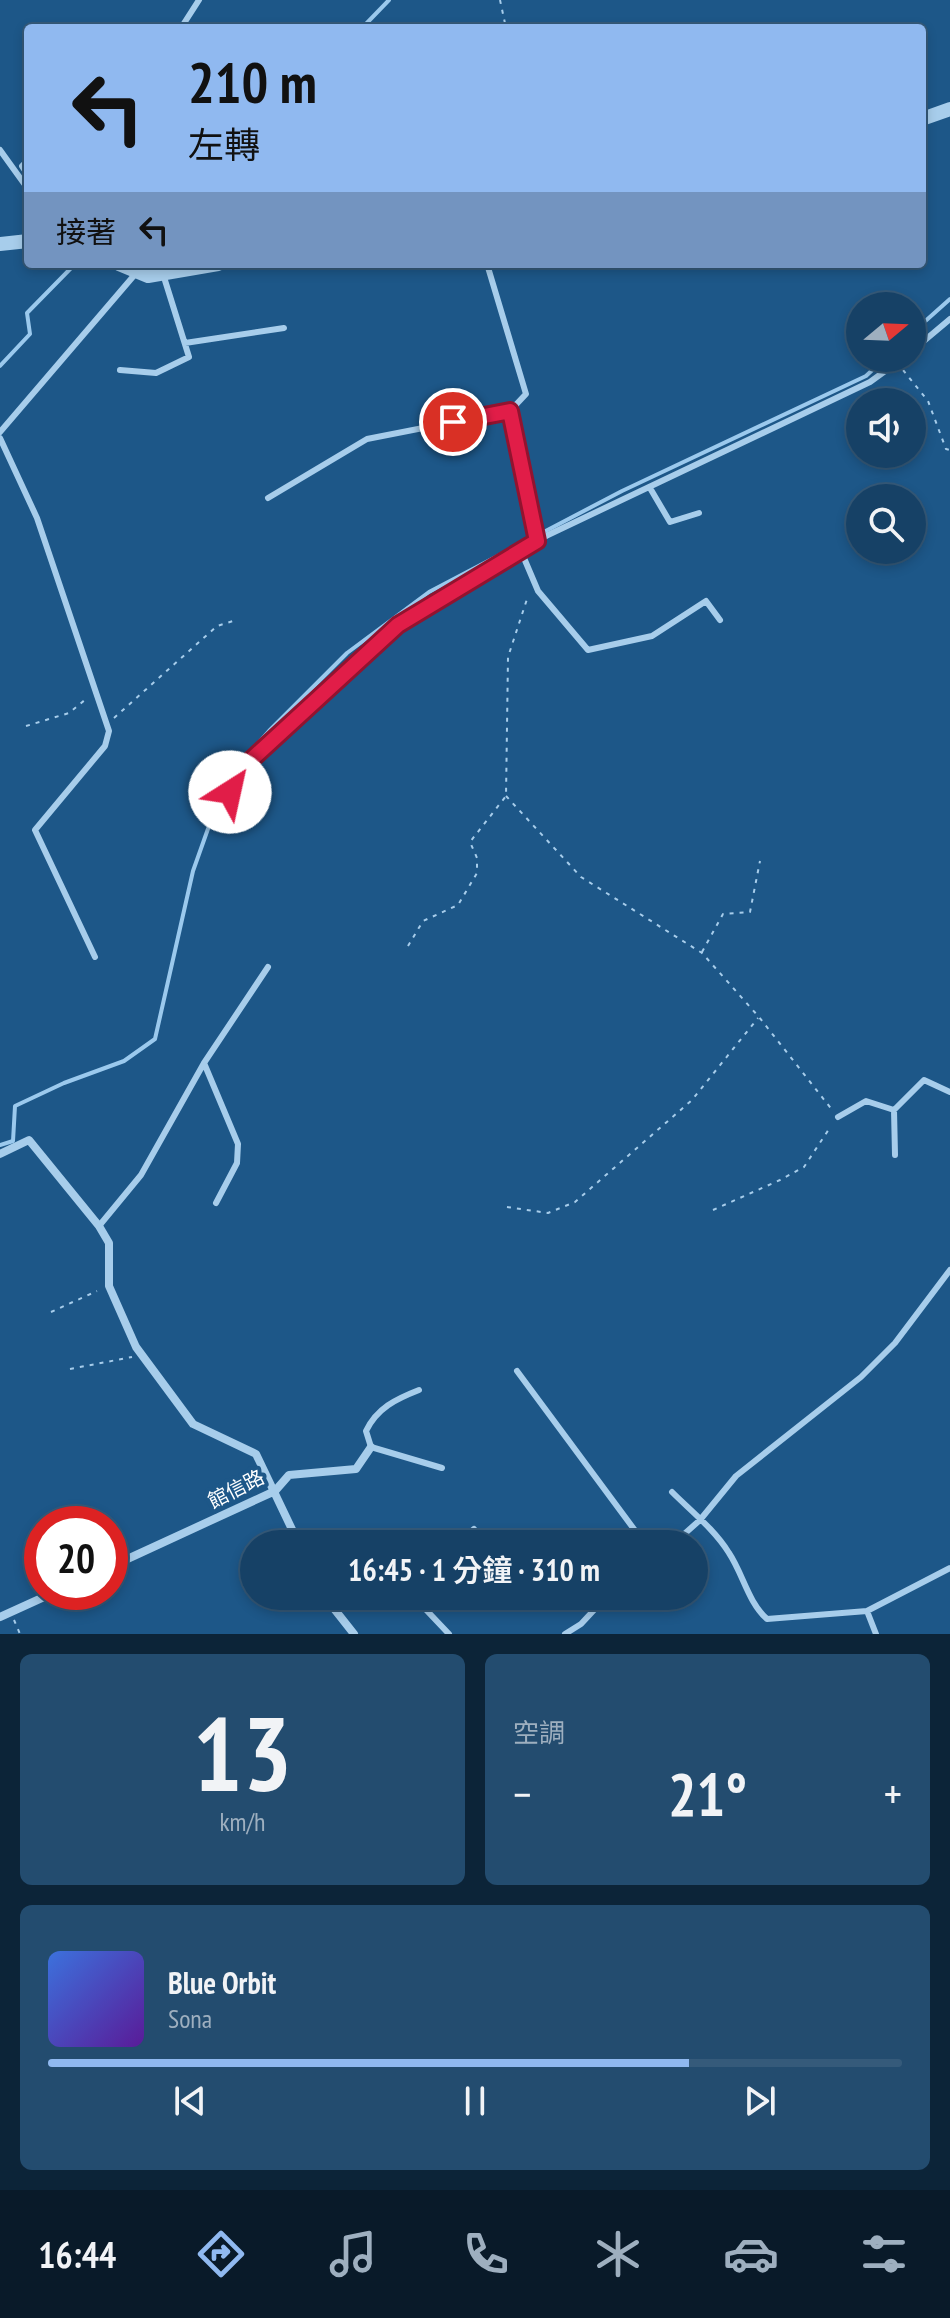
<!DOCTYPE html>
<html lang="zh-TW">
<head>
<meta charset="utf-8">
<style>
	body { margin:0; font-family:"PT Sans Narrow","Noto Sans TC",sans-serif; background:#234c6f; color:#f1f3f6; height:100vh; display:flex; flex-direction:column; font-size:30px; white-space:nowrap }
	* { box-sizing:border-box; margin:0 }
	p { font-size:26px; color:#9eafbf }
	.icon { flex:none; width:44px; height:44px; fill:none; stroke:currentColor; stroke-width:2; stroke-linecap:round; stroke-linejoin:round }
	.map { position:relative; height:1634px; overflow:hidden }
	.side { display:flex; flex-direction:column; gap:20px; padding:20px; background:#0c2438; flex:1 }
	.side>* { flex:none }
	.top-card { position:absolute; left:24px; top:24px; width:902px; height:244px; border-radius:8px; box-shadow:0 4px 12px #0003,0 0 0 2px #355a7a; background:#90b9f0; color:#111; overflow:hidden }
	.needle { width:52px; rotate:71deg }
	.buttons { position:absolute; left:846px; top:292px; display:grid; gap:16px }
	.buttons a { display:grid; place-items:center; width:80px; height:80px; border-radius:50%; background:#164166; box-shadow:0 4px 12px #0003,0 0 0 2px #355a7a; font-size:40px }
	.speed { position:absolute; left:24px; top:1506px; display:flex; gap:16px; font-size:40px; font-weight:700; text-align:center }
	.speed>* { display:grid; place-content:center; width:104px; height:104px; border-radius:50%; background:#164166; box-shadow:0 4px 12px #0003,0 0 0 2px #355a7a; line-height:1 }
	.speed .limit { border:12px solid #d22; background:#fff; color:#111 }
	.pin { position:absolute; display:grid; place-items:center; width:68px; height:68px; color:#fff; margin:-34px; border:4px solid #fff; border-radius:50%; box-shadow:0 2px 8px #0007 }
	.me { position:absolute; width:88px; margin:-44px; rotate:35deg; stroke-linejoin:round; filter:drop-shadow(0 0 6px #0008) }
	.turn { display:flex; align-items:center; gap:28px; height:168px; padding:0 32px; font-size:36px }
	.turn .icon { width:104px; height:104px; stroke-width:2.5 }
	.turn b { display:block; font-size:56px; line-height:68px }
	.then { display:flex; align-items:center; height:76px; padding:0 32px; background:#0003; gap:16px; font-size:30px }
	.big { font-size:60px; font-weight:600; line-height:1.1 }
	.side .tile { flex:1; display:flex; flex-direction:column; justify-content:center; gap:12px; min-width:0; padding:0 28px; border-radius:12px; background:#234c6f }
	.side .dial { align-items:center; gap:0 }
	.dial b { font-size:104px; line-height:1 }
	.song { display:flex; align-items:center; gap:24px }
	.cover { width:96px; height:96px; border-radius:12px; background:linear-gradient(135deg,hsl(220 70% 55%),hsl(270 70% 35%)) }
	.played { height:8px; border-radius:4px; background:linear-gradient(90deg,#90b9f0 75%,#355a7a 75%) }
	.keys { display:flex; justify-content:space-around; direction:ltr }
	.heat { display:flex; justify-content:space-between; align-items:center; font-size:44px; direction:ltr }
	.side .tiles { flex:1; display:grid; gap:20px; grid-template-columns:1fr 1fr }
	.tile:last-child { grid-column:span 2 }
	.trip { position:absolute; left:240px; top:1530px; width:468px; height:80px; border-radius:40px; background:#164166; box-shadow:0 4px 12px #0003,0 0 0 2px #355a7a; font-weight:600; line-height:80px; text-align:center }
	.tabs { display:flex; height:128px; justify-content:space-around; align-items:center; background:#091a29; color:#9eafbf }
	.tabs .icon { width:56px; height:56px }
	.tabs .selected { color:#90b9f0 }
	.tabs b { font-size:36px; color:#f1f3f6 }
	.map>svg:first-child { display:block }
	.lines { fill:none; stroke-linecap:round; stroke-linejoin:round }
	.stream { stroke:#9bc9ed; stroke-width:4 }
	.path { stroke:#a7cdeb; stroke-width:2; stroke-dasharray:4 6; stroke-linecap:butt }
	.service { stroke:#a7cdeb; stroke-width:6 }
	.minor { stroke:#a7cdeb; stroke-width:8 }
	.tertiary { stroke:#a7cdeb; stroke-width:14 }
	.route-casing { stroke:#92132f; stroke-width:20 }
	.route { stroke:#e11d48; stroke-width:14 }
	.labels { text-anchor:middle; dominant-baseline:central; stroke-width:8; stroke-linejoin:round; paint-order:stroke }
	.street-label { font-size:20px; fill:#fff; stroke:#1d5788 }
</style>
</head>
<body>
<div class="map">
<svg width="950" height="1634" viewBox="0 0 950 1634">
	<rect width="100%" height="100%" fill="#1d5788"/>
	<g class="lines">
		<path class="stream" d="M362 28 389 0
			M912 333 950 299
			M0 366 30 334 27 313 75 264
			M0 1145 13 1141 15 1106 64 1083 124 1061 155 1039 193 871 225 781 269 731 347 653 429 592 622 491 866 376 885 358"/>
		<path class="path" d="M500 0 506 28
			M903 370 928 401 946 449 950 450
			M114 718 217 626 233 621
			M26 726 69 713 86 699
			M506 796 581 877 702 953 759 1017 833 1111
			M408 946 423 921 458 905 477 873V858L470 842 506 796 508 657 528 596
			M702 952 723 914 750 912 760 861
			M507 1207 548 1213 575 1202 692 1100 758 1018
			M713 1210 780 1180 804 1167 831 1126
			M51 1312 97 1291
			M70 1369 132 1357
			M14 1620 20 1634"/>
		<path class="service" d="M181 28 199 0
			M0 150 28 189
			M28 160 22 166 28 175
			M487 264 526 394 510 411 537 541
			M185 343 284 328
			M912 351 950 319
			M120 370 156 373 189 357 163 274
			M0 432 137 272
			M0 438 37 518 109 731 105 746 35 830 95 957
			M650 488 670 522 699 513
			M268 498 367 439 510 411
			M521 551 538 591 588 650 652 636 706 601 720 620
			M230 792 252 759 398 625 548 535 870 382 903 358
			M204 1063 238 1144 237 1163 216 1203
			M894 1110 895 1155
			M838 1117 866 1101 894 1110 924 1080 950 1092
			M99 1226 141 1175 204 1063 268 967
			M517 1371 645 1544
			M419 1390C396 1399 377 1408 366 1431L371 1447 442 1468
			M672 1492C691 1511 715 1530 729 1553 743 1574 748 1602 767 1619L867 1611 950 1568
			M458 1544 474 1529
			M673 1544 700 1520 736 1476 861 1377 895 1343 950 1270
			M413 1596 449 1634
			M867 1611 876 1634
			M565 1634 581 1624 607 1596"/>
		<path class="minor" d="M0 1154 29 1140 99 1226 109 1243V1286L136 1347 193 1424 256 1454 299 1544
			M110 1567 275 1491 289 1475 356 1469 371 1447
			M324 1596 354 1634
			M0 1617 55 1592"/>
		<path class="tertiary" d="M922 119 950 109
			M0 244 28 241
			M119 264 148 276 218 264"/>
	</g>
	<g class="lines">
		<defs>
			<path id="route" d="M230 792 252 759 398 625 537 541 510 411 453 422"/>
		</defs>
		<use href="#route" class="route-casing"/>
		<use href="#route" class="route"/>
	</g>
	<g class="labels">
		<g class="street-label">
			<text transform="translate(236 1489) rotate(-27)">館信路</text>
		</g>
	</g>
</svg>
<div class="buttons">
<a><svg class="needle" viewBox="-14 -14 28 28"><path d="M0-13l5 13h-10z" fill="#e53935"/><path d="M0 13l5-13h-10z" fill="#9eafbf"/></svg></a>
<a><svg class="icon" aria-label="sound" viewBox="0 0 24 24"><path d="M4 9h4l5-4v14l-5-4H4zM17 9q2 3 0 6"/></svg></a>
<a><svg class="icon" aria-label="search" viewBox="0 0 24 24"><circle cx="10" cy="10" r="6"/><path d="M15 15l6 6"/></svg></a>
</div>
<div class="speed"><div class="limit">20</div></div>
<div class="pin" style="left:453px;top:422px;background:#d93025"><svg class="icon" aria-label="arrive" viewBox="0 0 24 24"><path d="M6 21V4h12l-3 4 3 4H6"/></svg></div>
<svg class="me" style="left:230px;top:792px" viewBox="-20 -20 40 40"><circle r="19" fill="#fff"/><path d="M0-13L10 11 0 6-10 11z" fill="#e11d48"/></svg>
<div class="trip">16:45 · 1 分鐘 · 310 m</div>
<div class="top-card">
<div class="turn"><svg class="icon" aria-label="left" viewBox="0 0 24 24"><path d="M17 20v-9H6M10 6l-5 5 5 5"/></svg><div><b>210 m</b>左轉</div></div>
<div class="then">接著<svg class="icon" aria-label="left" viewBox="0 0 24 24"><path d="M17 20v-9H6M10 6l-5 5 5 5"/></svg></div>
</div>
</div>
<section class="side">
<div class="tiles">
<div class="tile dial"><b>13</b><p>km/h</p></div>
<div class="tile"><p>空調</p>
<div class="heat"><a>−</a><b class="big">21°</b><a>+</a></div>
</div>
<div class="tile">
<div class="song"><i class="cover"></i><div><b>Blue Orbit</b><p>Sona</p></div></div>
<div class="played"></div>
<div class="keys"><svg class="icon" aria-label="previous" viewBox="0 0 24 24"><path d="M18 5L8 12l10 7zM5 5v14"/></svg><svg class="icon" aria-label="pause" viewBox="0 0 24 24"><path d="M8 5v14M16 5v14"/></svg><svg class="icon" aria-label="next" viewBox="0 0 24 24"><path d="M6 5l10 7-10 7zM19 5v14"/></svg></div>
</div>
</div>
</section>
<nav class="tabs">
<b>16:44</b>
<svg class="icon selected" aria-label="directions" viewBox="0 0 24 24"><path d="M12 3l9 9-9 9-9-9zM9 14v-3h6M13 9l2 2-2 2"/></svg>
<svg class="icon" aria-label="music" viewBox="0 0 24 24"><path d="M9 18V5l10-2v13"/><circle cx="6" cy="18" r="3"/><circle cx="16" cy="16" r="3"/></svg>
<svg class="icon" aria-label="phone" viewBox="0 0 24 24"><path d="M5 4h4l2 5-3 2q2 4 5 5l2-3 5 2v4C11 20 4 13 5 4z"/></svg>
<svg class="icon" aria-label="climate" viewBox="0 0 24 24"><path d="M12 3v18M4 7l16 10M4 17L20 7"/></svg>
<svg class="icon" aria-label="car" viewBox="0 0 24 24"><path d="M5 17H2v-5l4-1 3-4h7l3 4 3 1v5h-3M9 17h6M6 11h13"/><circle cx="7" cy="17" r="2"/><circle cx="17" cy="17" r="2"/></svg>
<svg class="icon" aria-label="filters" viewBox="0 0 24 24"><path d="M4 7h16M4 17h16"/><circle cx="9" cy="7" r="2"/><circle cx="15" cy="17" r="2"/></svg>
</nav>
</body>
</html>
